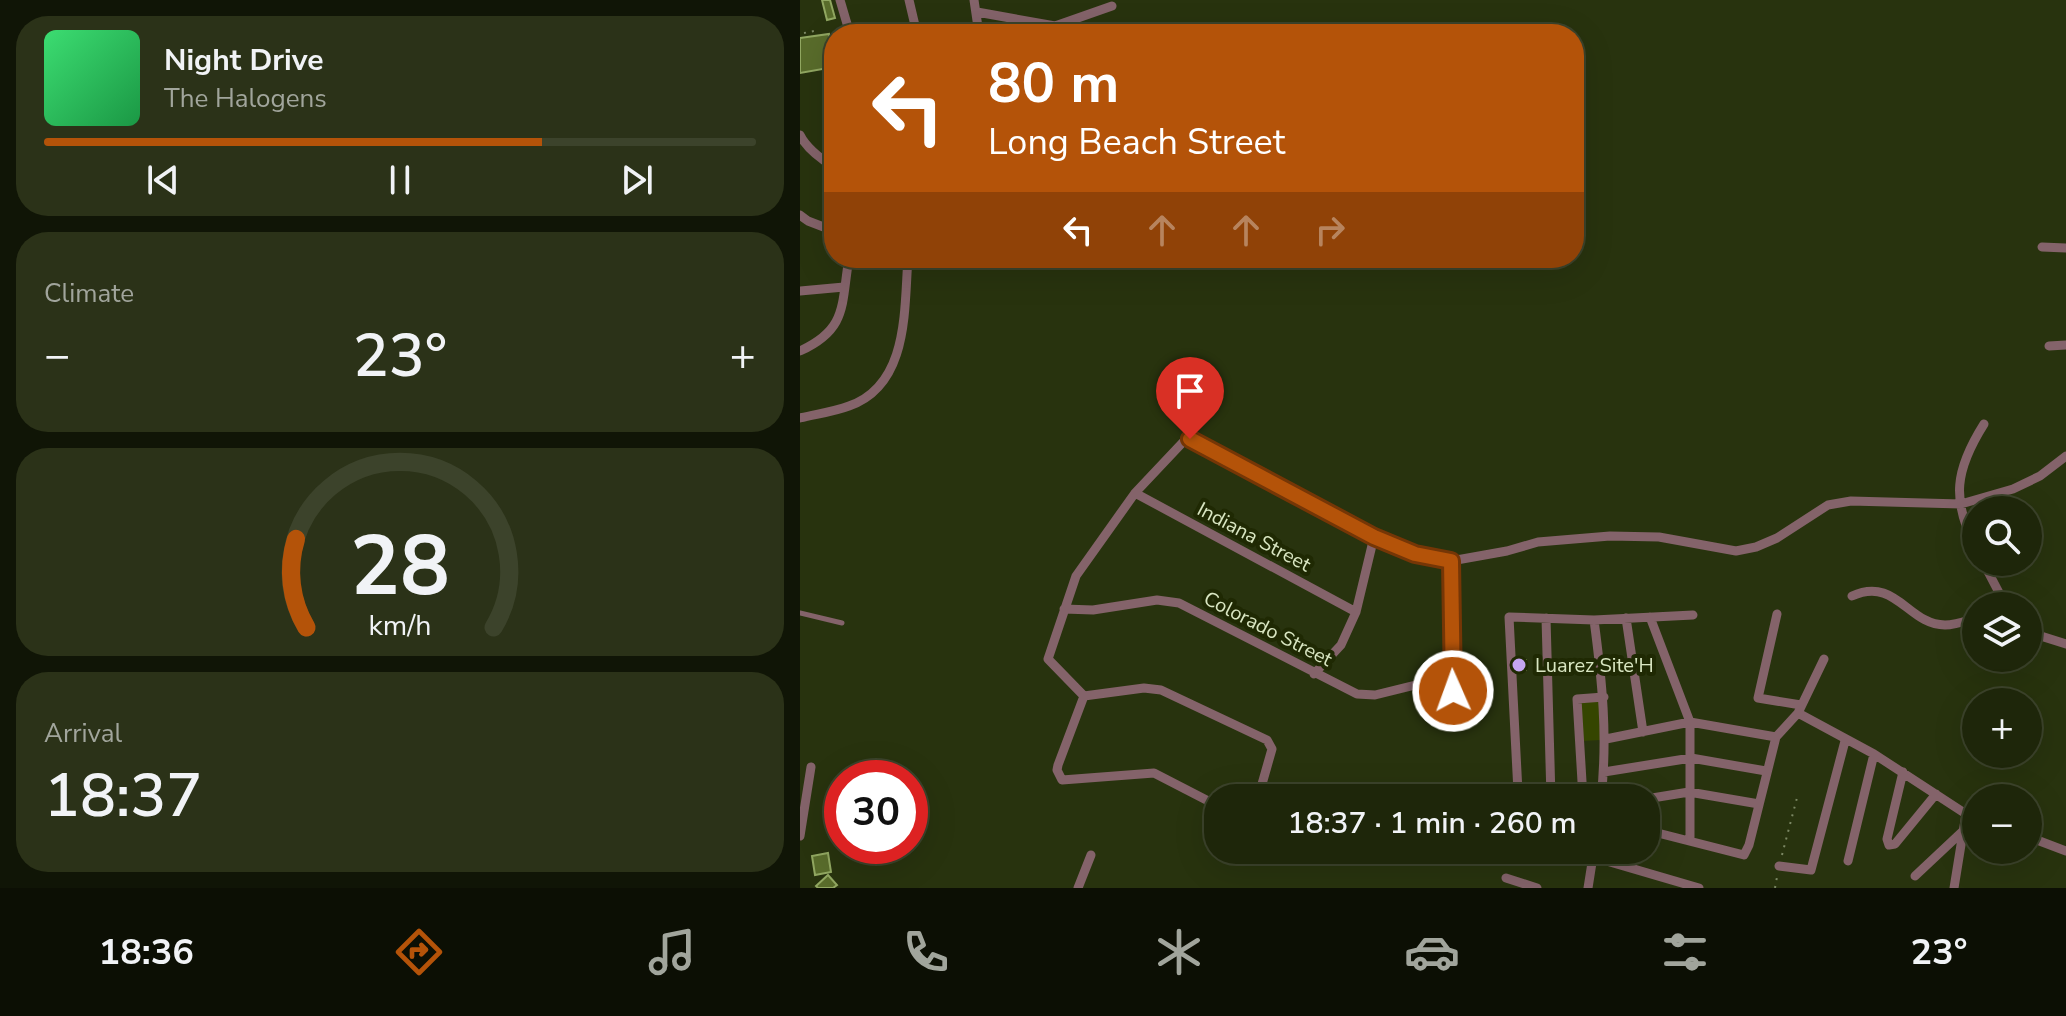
<!DOCTYPE html>
<html lang="en">
<head>
<meta charset="utf-8">
<style>
	body { margin:0; font-family:"Nunito Sans",sans-serif; background:#2b3218; color:#f1f3f6; height:100vh; display:flex; flex-direction:column; font-size:30px; white-space:nowrap }
	* { box-sizing:border-box; margin:0 }
	p { font-size:26px; color:#a1a59c }
	.icon { flex:none; width:44px; height:44px; fill:none; stroke:currentColor; stroke-width:2; stroke-linecap:round; stroke-linejoin:round }
	.map { position:relative; flex:1; overflow:hidden }
	.side { display:flex; flex-direction:column; gap:16px; padding:16px; background:#101506; width:800px }
	.side>* { flex:none }
	.guide { position:absolute; left:24px; top:24px; width:760px; height:244px; border-radius:32px; box-shadow:0 8px 32px #0002,0 0 0 2px #3c432b; background:#b45309; color:#fff; overflow:hidden }
	.fabs { position:absolute; left:1162px; top:496px; display:grid; gap:16px }
	.fabs a { display:grid; place-items:center; width:80px; height:80px; border-radius:50%; background:#1e260a; box-shadow:0 8px 32px #0002,0 0 0 2px #3c432b; font-size:40px }
	.speed { position:absolute; left:24px; top:760px; display:flex; gap:16px; font-size:40px; font-weight:700; text-align:center }
	.speed>* { display:grid; place-content:center; width:104px; height:104px; border-radius:50%; background:#1e260a; box-shadow:0 8px 32px #0002,0 0 0 2px #3c432b; line-height:1 }
	.speed .limit { border:12px solid #d22; background:#fff; color:#111 }
	.pin { position:absolute; display:grid; place-items:center; width:68px; height:68px; color:#fff; margin:-82px -34px; border-radius:50% 50% 50% 0; rotate:-45deg; box-shadow:0 0 8px #0007 }
	.pin .icon { rotate:45deg }
	.me { position:absolute; width:88px; margin:-44px; rotate:358deg; stroke-linejoin:round; filter:drop-shadow(0 0 6px #0008) }
	.turn { display:flex; align-items:center; gap:28px; height:168px; padding:0 32px; font-size:36px }
	.turn .icon { width:104px; height:104px; stroke-width:2.5 }
	.turn b { display:block; font-size:56px; line-height:68px }
	.lanes { display:flex; align-items:center; height:76px; padding:0 32px; background:#0003; justify-content:center; gap:40px; direction:ltr }
	.lanes .off { opacity:.35 }
	.big { font-size:60px; font-weight:600; line-height:1.1 }
	.side .widget { flex:1; display:flex; flex-direction:column; justify-content:center; gap:12px; min-width:0; padding:0 28px; border-radius:32px; background:#2b3218 }
	.side .dial { align-items:center; gap:0 }
	.dial svg { height:208px; overflow:visible; fill:none; stroke:#3c432b; stroke-width:7; stroke-linecap:round; text-anchor:middle }
	.dial text { fill:#f1f3f6; stroke:none }
	.song { display:flex; align-items:center; gap:24px }
	.cover { width:96px; height:96px; border-radius:12px; background:linear-gradient(135deg,hsl(140 70% 55%),hsl(140 70% 35%)) }
	.played { height:8px; border-radius:4px; background:linear-gradient(90deg,#b45309 70%,#3c432b 70%) }
	.keys { display:flex; justify-content:space-around; direction:ltr }
	.heat { display:flex; justify-content:space-between; align-items:center; font-size:44px; direction:ltr }
	.trip { position:absolute; left:404px; top:784px; width:456px; height:80px; border-radius:32px; background:#1e260a; box-shadow:0 8px 32px #0002,0 0 0 2px #3c432b; font-weight:600; line-height:80px; text-align:center }
	.dock { display:flex; height:128px; justify-content:space-around; align-items:center; background:#0c0f04; color:#a1a59c }
	.dock .icon { width:56px; height:56px }
	.dock .current { color:#b45309 }
	.dock b { font-size:36px; color:#f1f3f6 }
	main { display:flex; flex:1; min-height:0 }
	.map>svg:first-child { display:block }
	.green { fill:#354500 }
	.building { fill:#596c2b; stroke:#91a761; stroke-width:2 }
	.lines { fill:none; stroke-linecap:round; stroke-linejoin:round }
	.path { stroke:#7b8763; stroke-width:2; stroke-dasharray:2 6; stroke-linecap:butt }
	.lane { stroke:#84636a; stroke-width:5 }
	.street { stroke:#84636a; stroke-width:9 }
	.route-casing { stroke:#753606; stroke-width:20 }
	.route { stroke:#b45309; stroke-width:14 }
	.poi-dot { fill:#c5a6f0; stroke:#1f2903; stroke-width:3 }
	.labels { text-anchor:middle; dominant-baseline:central; stroke-width:8; stroke-linejoin:round; paint-order:stroke }
	.street-label { font-size:20px; fill:#d9e6c2; stroke:#1f2903 }
	.poi-label { font-size:20px; fill:#d9e6c2; stroke:#1f2903; text-anchor:start }
</style>
</head>
<body>
<main>
<section class="side">
<div class="widget">
<div class="song"><i class="cover"></i><div><b>Night Drive</b><p>The Halogens</p></div></div>
<div class="played"></div>
<div class="keys"><svg class="icon" aria-label="previous" viewBox="0 0 24 24"><path d="M18 5L8 12l10 7zM5 5v14"/></svg><svg class="icon" aria-label="pause" viewBox="0 0 24 24"><path d="M8 5v14M16 5v14"/></svg><svg class="icon" aria-label="next" viewBox="0 0 24 24"><path d="M6 5l10 7-10 7zM19 5v14"/></svg></div>
</div>
<div class="widget"><p>Climate</p>
<div class="heat"><a>−</a><b class="big">23°</b><a>+</a></div>
</div>
<div class="widget dial"><svg viewBox="0 0 100 80">
<path d="M14 69A42 42 0 1 1 86 69"/>
<path d="M14 69A42 42 0 0 1 10 35" stroke="#b45309"/>
<text x="50" y="56" font-size="32" font-weight="700">28</text>
<text x="50" y="72" font-size="11">km/h</text>
</svg></div>
<div class="widget"><p>Arrival</p><b class="big">18:37</b></div>
</section>
<div class="map">
<svg width="1266" height="888" viewBox="0 0 1266 888">
	<rect width="100%" height="100%" fill="#28330e"/>
	<path class="green" d="M799 701 801 740 782 741 780 702Z"/>
	<path class="building" d="M22 0H30L35 18 27 20Z
		M29 34 34 67 0 73V38Z
		M726 660V670L712 671V661Z
		M28 853 31 872 15 875 12 856Z
		M28 875 37 885 33 888H18L16 886Z"/>
	<g class="lines">
		<path class="path" d="M4 33 14 31
			M982 855 998 794
			M975 888 977 877"/>
		<path class="lane" d="M0 613 42 623"/>
		<path class="street" d="M40 0 50 34
			M109 0 117 34
			M174 0 179 34
			M177 12 255 26 312 6
			M0 135C7 149 21 159 34 167
			M0 215 8 221 34 231
			M1242 247 1266 248
			M0 291 44 287
			M1249 346 1266 345
			M0 351C48 329 41 305 49 258
			M0 418C16 414 33 412 49 406 109 385 104 310 108 258
			M335 493 556 612
			M1176 549C1151 499 1155 470 1184 424
			M651 561 653 691
			M1183 562 1206 606
			M1052 596C1096 576 1108 625 1145 625 1155 625 1166 621 1176 618
			M264 609 293 610 357 600 379 603 557 694 575 695 652 676
			M977 614 958 698 1001 705
			M850 617 890 722V841
			M746 618 751 798
			M826 618 843 732
			M794 620C802 680 808 737 801 798
			M1228 632 1266 644
			M514 674 541 645 556 612 574 537
			M284 696 248 659 276 576 335 493 385 440 396 442 574 537 615 554 651 561 707 551 738 542 810 536 859 537 936 551 956 547 977 538 1028 505 1051 501 1161 504 1213 489 1240 476 1266 456
			M284 696 344 688 361 690 467 740 472 749 458 798
			M284 696 258 765 257 770 262 780 354 773 418 806
			M998 713 1074 754 1166 814 1154 888
			M806 739 890 722 976 737
			M804 772 891 758 966 771
			M1103 772 1087 839 1089 845 1095 844 1136 794
			M735 798 718 792 709 617 794 620 893 615
			M783 798 777 699 804 697
			M846 799 889 792 959 804
			M846 830 944 855 949 845 976 737 998 713 1024 659
			M0 836 11 767
			M1229 837 1266 851
			M769 850 899 888
			M1048 861 1074 754
			M979 866 1011 870 1045 741
			M1115 876 1164 830
			M706 878 737 888
			M278 888 291 855
			M788 888 794 850"/>
	</g>
	<g class="lines">
		<defs>
			<path id="route" d="M390 439 574 537 615 554 651 561 653 691"/>
		</defs>
		<use href="#route" class="route-casing"/>
		<use href="#route" class="route"/>
	</g>
	<circle class="poi-dot" cx="719" cy="665" r="8"/>
	<g class="labels">
		<g class="street-label">
			<text transform="translate(454 537) rotate(28)">Indiana Street</text>
			<text transform="translate(468 629) rotate(27)">Colorado Street</text>
		</g>
		<g class="poi-label">
			<text x="735" y="665">Luarez Site'H</text>
		</g>
	</g>
</svg>
<div class="fabs">
<a><svg class="icon" aria-label="search" viewBox="0 0 24 24"><circle cx="10" cy="10" r="6"/><path d="M15 15l6 6"/></svg></a>
<a><svg class="icon" aria-label="layers" viewBox="0 0 24 24"><path d="M12 4l9 5-9 5-9-5zM3 14l9 5 9-5"/></svg></a>
<a>+</a>
<a>−</a>
</div>
<div class="speed"><div class="limit">30</div></div>
<div class="pin" style="left:390px;top:439px;background:#d93025"><svg class="icon" aria-label="arrive" viewBox="0 0 24 24"><path d="M6 21V4h12l-3 4 3 4H6"/></svg></div>
<svg class="me" style="left:653px;top:691px" viewBox="-20 -20 40 40"><circle r="17" fill="#b45309" stroke="#fff" stroke-width="3"/><path d="M0-11L8 9 0 5-8 9z" fill="#fff"/></svg>
<div class="trip">18:37 · 1 min · 260 m</div>
<div class="guide">
<div class="turn"><svg class="icon" aria-label="left" viewBox="0 0 24 24"><path d="M17 20v-9H6M10 6l-5 5 5 5"/></svg><div><b>80 m</b>Long Beach Street</div></div>
<div class="lanes"><svg class="icon" aria-label="left" viewBox="0 0 24 24"><path d="M17 20v-9H6M10 6l-5 5 5 5"/></svg><svg class="icon off" aria-label="ahead" viewBox="0 0 24 24"><path d="M12 20V5M6 11l6-6 6 6"/></svg><svg class="icon off" aria-label="ahead" viewBox="0 0 24 24"><path d="M12 20V5M6 11l6-6 6 6"/></svg><svg class="icon off" aria-label="right" viewBox="0 0 24 24"><path d="M7 20v-9h11M14 6l5 5-5 5"/></svg></div>
</div>
</div>
</main>
<nav class="dock">
<b>18:36</b>
<svg class="icon current" aria-label="directions" viewBox="0 0 24 24"><path d="M12 3l9 9-9 9-9-9zM9 14v-3h6M13 9l2 2-2 2"/></svg>
<svg class="icon" aria-label="music" viewBox="0 0 24 24"><path d="M9 18V5l10-2v13"/><circle cx="6" cy="18" r="3"/><circle cx="16" cy="16" r="3"/></svg>
<svg class="icon" aria-label="phone" viewBox="0 0 24 24"><path d="M5 4h4l2 5-3 2q2 4 5 5l2-3 5 2v4C11 20 4 13 5 4z"/></svg>
<svg class="icon" aria-label="climate" viewBox="0 0 24 24"><path d="M12 3v18M4 7l16 10M4 17L20 7"/></svg>
<svg class="icon" aria-label="car" viewBox="0 0 24 24"><path d="M5 17H2v-5l4-1 3-4h7l3 4 3 1v5h-3M9 17h6M6 11h13"/><circle cx="7" cy="17" r="2"/><circle cx="17" cy="17" r="2"/></svg>
<svg class="icon" aria-label="filters" viewBox="0 0 24 24"><path d="M4 7h16M4 17h16"/><circle cx="9" cy="7" r="2"/><circle cx="15" cy="17" r="2"/></svg>
<b>23°</b>
</nav>
</body>
</html>
